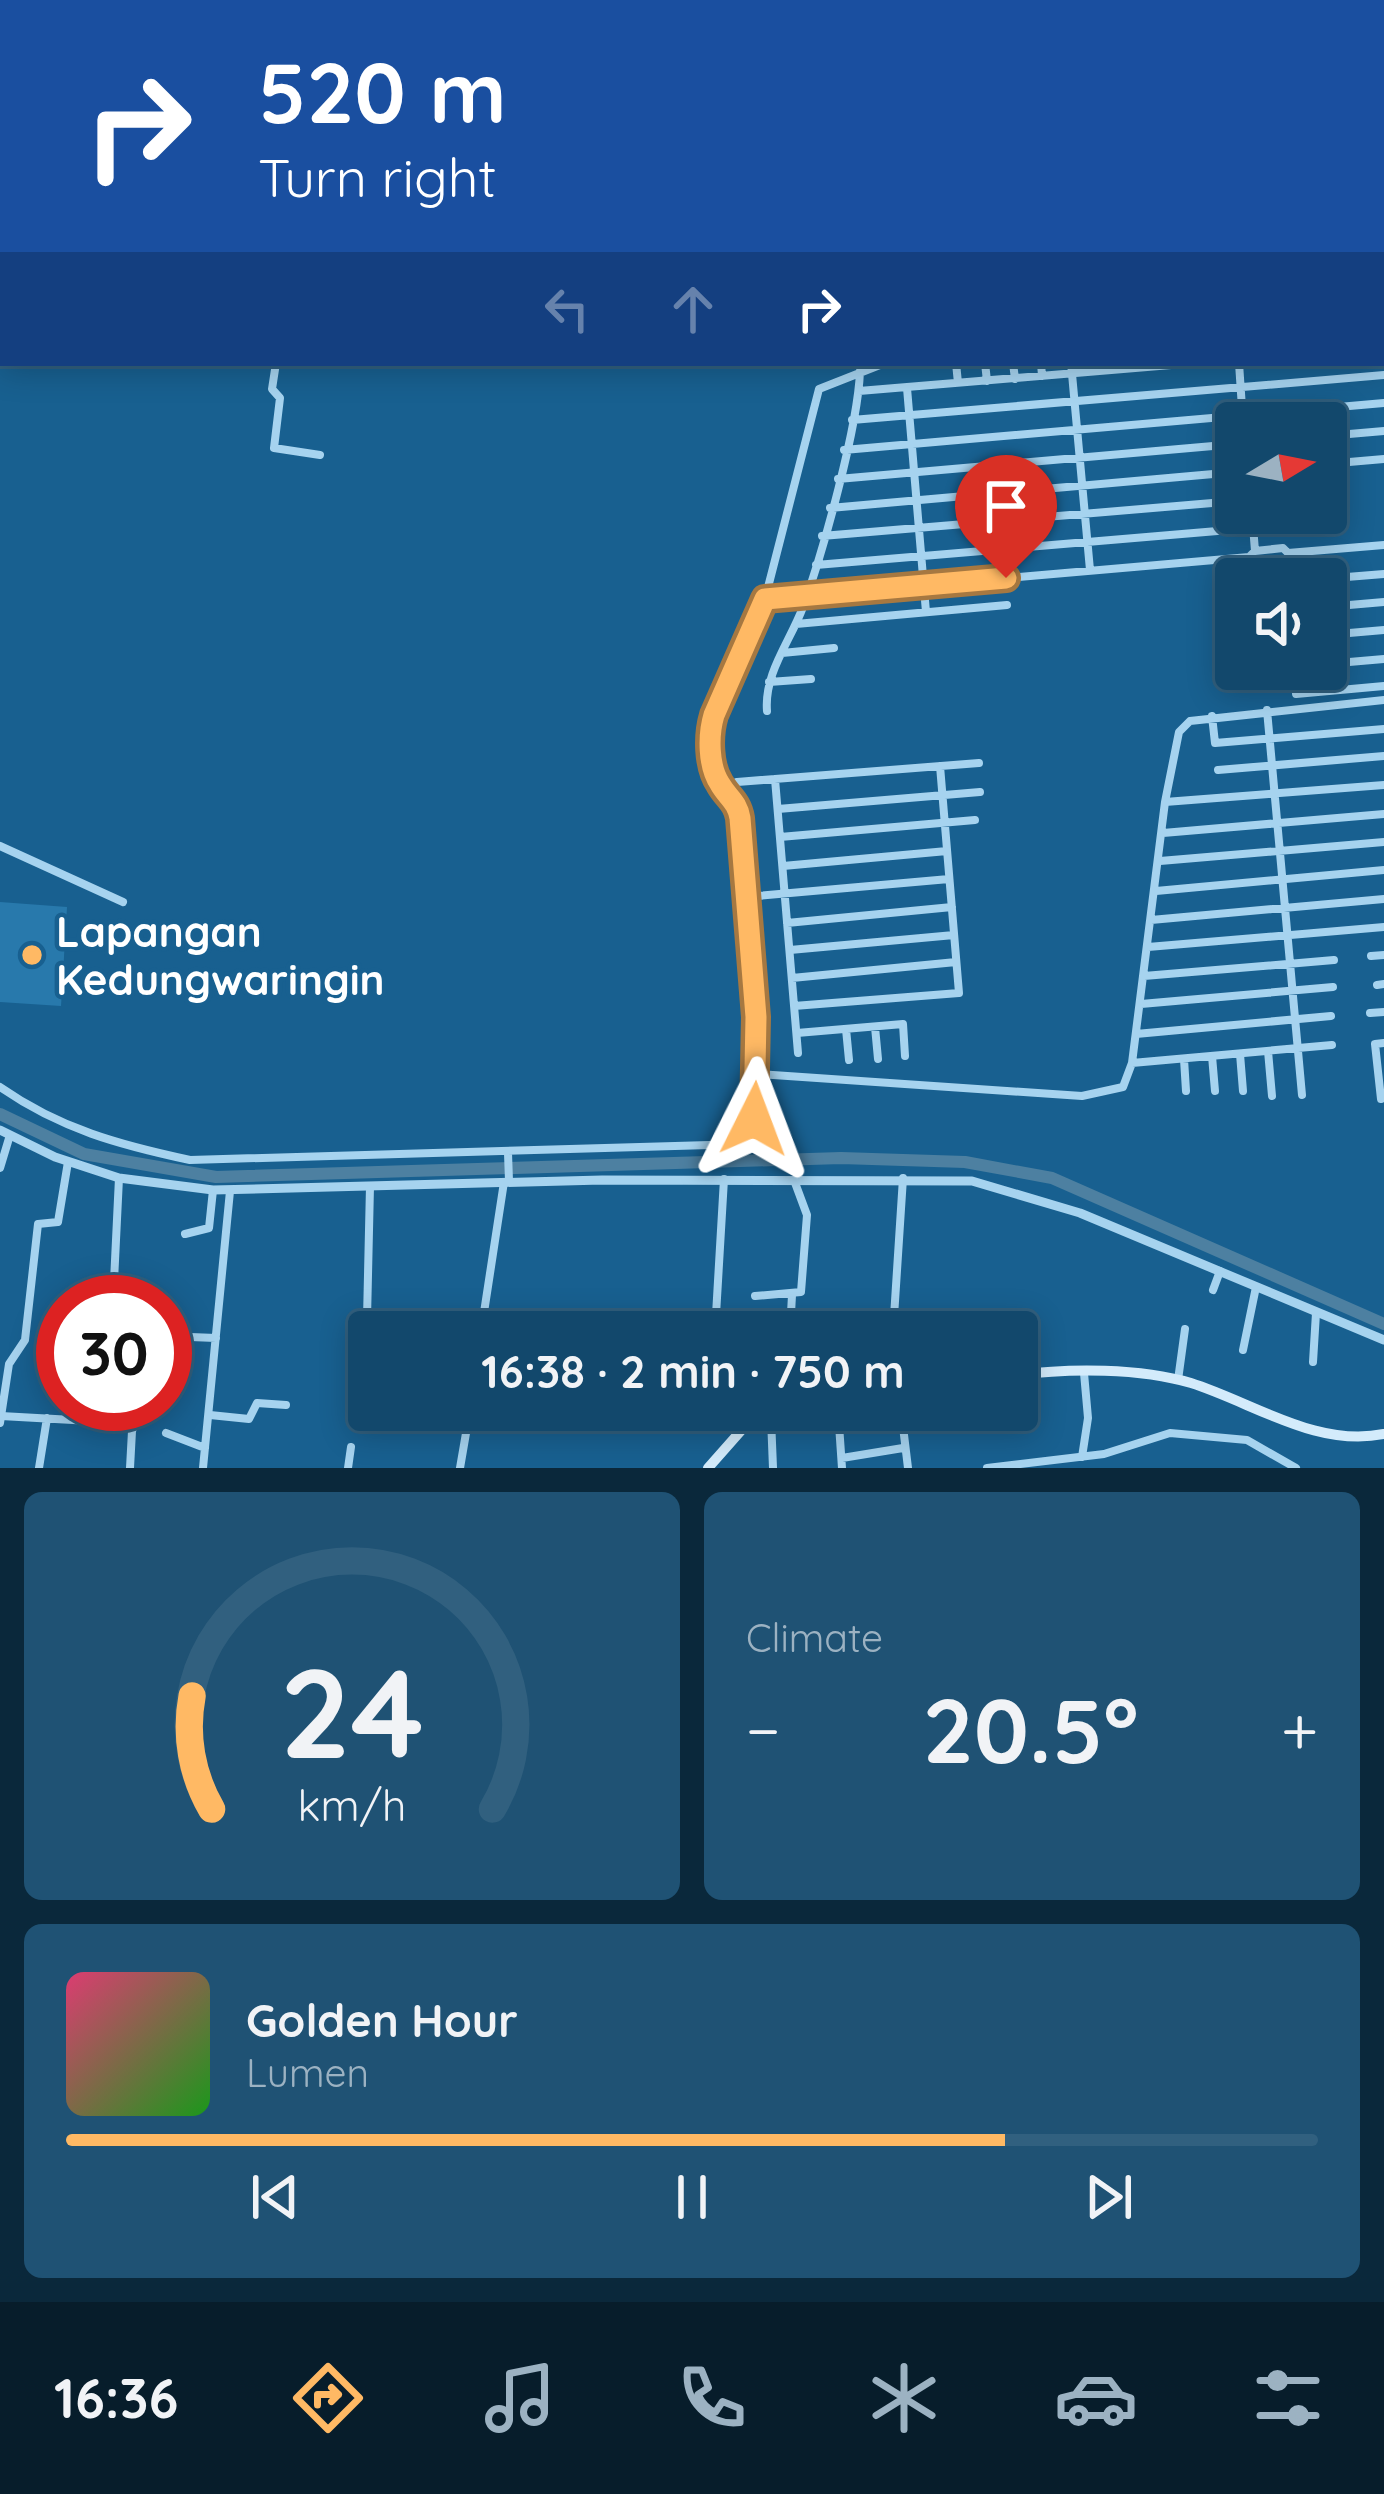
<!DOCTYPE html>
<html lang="en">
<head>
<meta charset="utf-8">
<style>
	body { margin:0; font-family:Quicksand,sans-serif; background:#1f5274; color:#f1f3f6; height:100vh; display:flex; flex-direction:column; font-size:45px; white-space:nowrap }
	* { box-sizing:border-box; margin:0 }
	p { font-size:39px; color:#9cb2c2 }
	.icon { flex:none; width:66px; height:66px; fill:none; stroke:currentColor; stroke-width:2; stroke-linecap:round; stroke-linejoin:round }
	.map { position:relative; height:1468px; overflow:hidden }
	.sheet { display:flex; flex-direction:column; gap:24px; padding:24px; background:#0a283b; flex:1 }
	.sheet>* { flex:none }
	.hud { position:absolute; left:0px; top:0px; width:1386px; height:366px; box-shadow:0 6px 30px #0003,0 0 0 3px #31607f; background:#1a4fa0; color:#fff; overflow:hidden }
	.needle { width:78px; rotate:80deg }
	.controls { position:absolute; left:1215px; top:402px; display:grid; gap:24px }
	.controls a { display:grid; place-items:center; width:132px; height:132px; border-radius:12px; background:#12486c; box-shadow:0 6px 30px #0003,0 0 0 3px #31607f; font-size:60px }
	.speed { position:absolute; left:36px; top:1275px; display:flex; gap:24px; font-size:60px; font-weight:700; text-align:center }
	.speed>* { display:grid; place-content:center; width:156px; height:156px; border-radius:50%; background:#12486c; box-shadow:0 6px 30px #0003,0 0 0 3px #31607f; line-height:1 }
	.speed .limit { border:18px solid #d22; background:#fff; color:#111 }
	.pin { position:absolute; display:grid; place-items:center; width:102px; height:102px; color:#fff; margin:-123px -51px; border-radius:50% 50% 50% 0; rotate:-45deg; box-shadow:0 0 12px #0007 }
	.pin .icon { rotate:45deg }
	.me { position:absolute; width:132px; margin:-66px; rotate:3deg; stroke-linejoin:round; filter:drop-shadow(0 0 9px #0008) }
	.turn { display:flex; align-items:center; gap:42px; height:252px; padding:0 60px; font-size:54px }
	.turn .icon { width:156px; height:156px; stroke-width:2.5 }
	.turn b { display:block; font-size:84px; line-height:102px }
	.lanes { display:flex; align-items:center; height:114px; padding:0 60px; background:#0003; justify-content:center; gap:60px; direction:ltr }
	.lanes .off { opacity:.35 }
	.big { font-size:90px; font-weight:700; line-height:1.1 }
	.sheet .card { flex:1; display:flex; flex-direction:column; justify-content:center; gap:18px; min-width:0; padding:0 42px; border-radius:18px; background:#1f5274 }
	.sheet .dial { align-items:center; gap:0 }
	.dial svg { height:312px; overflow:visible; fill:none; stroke:#31607f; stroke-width:7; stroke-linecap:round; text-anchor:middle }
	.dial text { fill:#f1f3f6; stroke:none }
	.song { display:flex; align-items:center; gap:36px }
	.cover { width:144px; height:144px; border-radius:18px; background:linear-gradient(135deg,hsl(340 70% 55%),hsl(120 70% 35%)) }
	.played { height:12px; border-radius:6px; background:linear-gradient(90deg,#ffb964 75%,#31607f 75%) }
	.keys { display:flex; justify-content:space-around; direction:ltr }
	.heat { display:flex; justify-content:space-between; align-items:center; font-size:66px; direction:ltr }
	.sheet .tiles { flex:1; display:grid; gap:24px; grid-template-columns:1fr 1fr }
	.card:last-child { grid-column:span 2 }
	.trip { position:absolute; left:348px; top:1311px; width:690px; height:120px; border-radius:12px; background:#12486c; box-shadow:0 6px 30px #0003,0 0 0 3px #31607f; font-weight:700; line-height:120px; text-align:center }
	.menu { display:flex; height:192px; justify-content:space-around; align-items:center; background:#071d2b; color:#9cb2c2 }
	.menu .icon { width:84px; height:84px }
	.menu .active { color:#ffb964 }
	.menu b { font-size:54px; color:#f1f3f6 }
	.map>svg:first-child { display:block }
	.green { fill:#2879ac }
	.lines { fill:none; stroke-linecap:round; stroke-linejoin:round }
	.river { stroke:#4d80a1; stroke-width:12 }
	.minor { stroke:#a6d3ef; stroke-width:8 }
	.tertiary { stroke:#a6d3ef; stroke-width:9 }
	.secondary { stroke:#d3ebfb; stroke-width:10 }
	.route-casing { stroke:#a67841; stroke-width:30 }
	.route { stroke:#ffb964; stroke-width:21 }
	.poi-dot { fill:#ffb964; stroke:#186090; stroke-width:4.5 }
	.labels { text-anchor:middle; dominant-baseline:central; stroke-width:9; stroke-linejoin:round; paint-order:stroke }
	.poi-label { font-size:42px; font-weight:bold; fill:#fff; stroke:#186090; text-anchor:start }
</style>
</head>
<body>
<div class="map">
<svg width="1384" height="1468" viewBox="0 0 1384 1468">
	<rect width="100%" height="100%" fill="#186090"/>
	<path class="green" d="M0 902 67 907 61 1006 0 1002Z"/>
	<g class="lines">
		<path class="river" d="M0 1114 84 1154 216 1177 841 1158 965 1162 1052 1178 1384 1324"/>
		<path class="minor" d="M1038 0V3
			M1373 0 1374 3
			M1200 3 1235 0
			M1383 22H1384
			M1383 50H1384
			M1383 79 1384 78
			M1383 108 1384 119
			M1383 135H1384
			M1383 164 1384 163
			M1383 192H1384
			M1383 220H1384
			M1383 259H1384
			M0 277 3 278
			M1383 290H1384
			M1383 318H1384
			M1383 347H1384
			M276 363 272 389 280 398 274 448 320 455
			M956 363 958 383
			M985 363 987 381
			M1013 363 1015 379
			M1041 363 1042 376
			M1071 363 1090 570
			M1239 363 1243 423
			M907 388 926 612
			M859 391 1195 363
			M852 420 1384 375
			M1326 436 1384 431
			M844 450 1384 403
			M1326 464 1384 459
			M838 479 1236 444
			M830 508 1236 472
			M1252 513 1255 551
			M822 536 1236 501
			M816 565 1253 528
			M1322 579 1384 574
			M765 599 1249 557 1255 551 1283 548 1288 553 1384 545
			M1326 607 1384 602
			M796 624 1007 605
			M1326 635 1384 630
			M782 653 834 648
			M1326 664 1384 659
			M769 682 811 679
			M1296 694 1384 686
			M1267 710 1302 1095
			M767 711C764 673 790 642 803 607 823 552 858 427 860 371
			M1212 716 1215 743 1384 729
			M1218 770 1384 756
			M775 779 798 1053
			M737 782 979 763
			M1165 802 1179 732 1190 721 1384 700
			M778 809 980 792
			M1163 833 1384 814
			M780 837 975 820
			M0 846 123 902
			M1160 861 1384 842
			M783 866 947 851
			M1156 891 1384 870
			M746 897 949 879
			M1151 920 1384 899
			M787 923 952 907
			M1148 947 1384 927
			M790 950 954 935
			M1371 956 1384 955
			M1144 976 1334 960
			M792 978 956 962
			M1377 985 1384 984
			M1141 1004 1333 987
			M794 1006 959 993 940 766
			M1370 1013 1384 1012
			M875 1027 878 1059
			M846 1029 849 1060
			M797 1033 903 1024 905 1056
			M1136 1034 1331 1016
			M1268 1051 1272 1096
			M1240 1054 1243 1091
			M1212 1056 1215 1091
			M1184 1059 1186 1091
			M1132 1063 1332 1045
			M758 1074 1082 1096 1123 1087 1132 1063 1165 802 1384 785
			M0 1087C60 1129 120 1145 190 1160L745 1144C774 1113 744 872 740 818L735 801 716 776 711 725 765 599 819 389 885 363
			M1381 1099 1375 1044 1384 1043
			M508 1153 509 1181
			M0 1168 10 1135
			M185 1234 209 1228 213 1190
			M1213 1290 1220 1271
			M755 1296 801 1292 807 1215 794 1180
			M113 1302 119 1178
			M367 1319 370 1186
			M481 1332 504 1182
			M715 1332 724 1179
			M790 1332 792 1295
			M844 1332 845 1320
			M893 1332 903 1178
			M955 1332 960 1317
			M165 1336 216 1338
			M1243 1350 1256 1287
			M1313 1362 1316 1313
			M1178 1380 1185 1329
			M724 1410 737 1430
			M838 1410 842 1468
			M901 1410 908 1468
			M210 1415 249 1419 257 1403 286 1405
			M1 1416 91 1421
			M771 1418 773 1468
			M0 1423 9 1364 25 1340 38 1224 58 1222 68 1162
			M166 1433 205 1448
			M1082 1457 1088 1418 1084 1373
			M842 1458 903 1448
			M39 1468 47 1418
			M130 1468 132 1431 143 1404
			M203 1468 230 1191
			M348 1468 351 1447
			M460 1468 470 1410
			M987 1468 1104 1454 1170 1433 1247 1440 1296 1468"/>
		<path class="tertiary" d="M0 1130 55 1157 119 1178 213 1190 602 1180 972 1181 1080 1213 1384 1340"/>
		<path class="secondary" d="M1017 1375C1070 1368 1140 1368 1191 1383 1254 1403 1317 1448 1384 1434
			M708 1468 746 1425 811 1410"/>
	</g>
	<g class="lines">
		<defs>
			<path id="route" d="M754 1119 756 1017 740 818C737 801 728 798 720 784 708 766 708 735 714 715L765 599 1006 578"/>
		</defs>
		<use href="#route" class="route-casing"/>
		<use href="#route" class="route"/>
	</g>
	<circle class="poi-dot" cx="32" cy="955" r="12"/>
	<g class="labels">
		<g class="poi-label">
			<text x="56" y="931">Lapangan<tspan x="56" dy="48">Kedungwaringin</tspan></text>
		</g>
	</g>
</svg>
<div class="controls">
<a><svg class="needle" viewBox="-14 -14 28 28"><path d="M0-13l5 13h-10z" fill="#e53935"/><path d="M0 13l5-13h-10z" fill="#9cb2c2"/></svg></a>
<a><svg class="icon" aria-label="sound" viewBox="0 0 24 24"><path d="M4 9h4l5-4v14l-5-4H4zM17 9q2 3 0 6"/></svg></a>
</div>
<div class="speed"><div class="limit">30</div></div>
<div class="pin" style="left:1006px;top:578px;background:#d93025"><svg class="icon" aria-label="arrive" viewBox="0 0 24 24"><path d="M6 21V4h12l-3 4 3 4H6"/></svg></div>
<svg class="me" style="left:754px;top:1119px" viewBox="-20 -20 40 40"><path d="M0-17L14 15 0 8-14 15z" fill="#ffb964" stroke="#fff" stroke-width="4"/></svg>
<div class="trip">16:38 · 2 min · 750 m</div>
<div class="hud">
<div class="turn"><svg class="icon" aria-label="right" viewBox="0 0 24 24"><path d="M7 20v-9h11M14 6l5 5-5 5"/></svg><div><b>520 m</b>Turn right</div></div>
<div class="lanes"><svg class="icon off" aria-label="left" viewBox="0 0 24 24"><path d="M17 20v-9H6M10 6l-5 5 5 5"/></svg><svg class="icon off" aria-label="ahead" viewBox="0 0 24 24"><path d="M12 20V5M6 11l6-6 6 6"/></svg><svg class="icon" aria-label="right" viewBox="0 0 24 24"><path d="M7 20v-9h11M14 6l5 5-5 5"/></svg></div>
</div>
</div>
<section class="sheet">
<div class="tiles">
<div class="card dial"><svg viewBox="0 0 100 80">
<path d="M14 69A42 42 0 1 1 86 69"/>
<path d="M14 69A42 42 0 0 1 9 40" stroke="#ffb964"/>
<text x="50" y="56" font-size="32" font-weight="700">24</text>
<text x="50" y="72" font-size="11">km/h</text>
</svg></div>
<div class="card"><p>Climate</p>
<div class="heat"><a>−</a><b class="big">20.5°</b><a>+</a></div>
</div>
<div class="card">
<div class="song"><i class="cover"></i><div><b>Golden Hour</b><p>Lumen</p></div></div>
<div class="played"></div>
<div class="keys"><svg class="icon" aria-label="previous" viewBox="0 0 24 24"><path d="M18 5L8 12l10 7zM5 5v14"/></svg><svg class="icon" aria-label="pause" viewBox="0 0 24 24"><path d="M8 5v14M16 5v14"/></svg><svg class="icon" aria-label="next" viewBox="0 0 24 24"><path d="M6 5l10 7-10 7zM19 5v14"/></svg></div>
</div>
</div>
</section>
<nav class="menu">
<b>16:36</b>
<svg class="icon active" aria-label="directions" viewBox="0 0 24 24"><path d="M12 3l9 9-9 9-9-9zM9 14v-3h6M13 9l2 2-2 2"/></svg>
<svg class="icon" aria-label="music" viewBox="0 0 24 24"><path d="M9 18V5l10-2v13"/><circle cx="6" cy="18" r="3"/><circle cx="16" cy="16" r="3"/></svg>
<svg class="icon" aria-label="phone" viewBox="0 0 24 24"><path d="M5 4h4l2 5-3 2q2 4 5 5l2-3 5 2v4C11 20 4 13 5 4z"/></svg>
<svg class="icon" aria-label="climate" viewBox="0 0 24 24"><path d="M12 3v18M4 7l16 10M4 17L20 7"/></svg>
<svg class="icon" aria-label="car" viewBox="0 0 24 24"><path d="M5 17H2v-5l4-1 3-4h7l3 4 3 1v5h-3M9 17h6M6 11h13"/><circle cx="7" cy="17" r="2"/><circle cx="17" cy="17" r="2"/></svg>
<svg class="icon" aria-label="filters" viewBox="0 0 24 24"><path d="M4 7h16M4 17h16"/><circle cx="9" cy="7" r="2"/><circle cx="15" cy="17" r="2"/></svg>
</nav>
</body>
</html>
